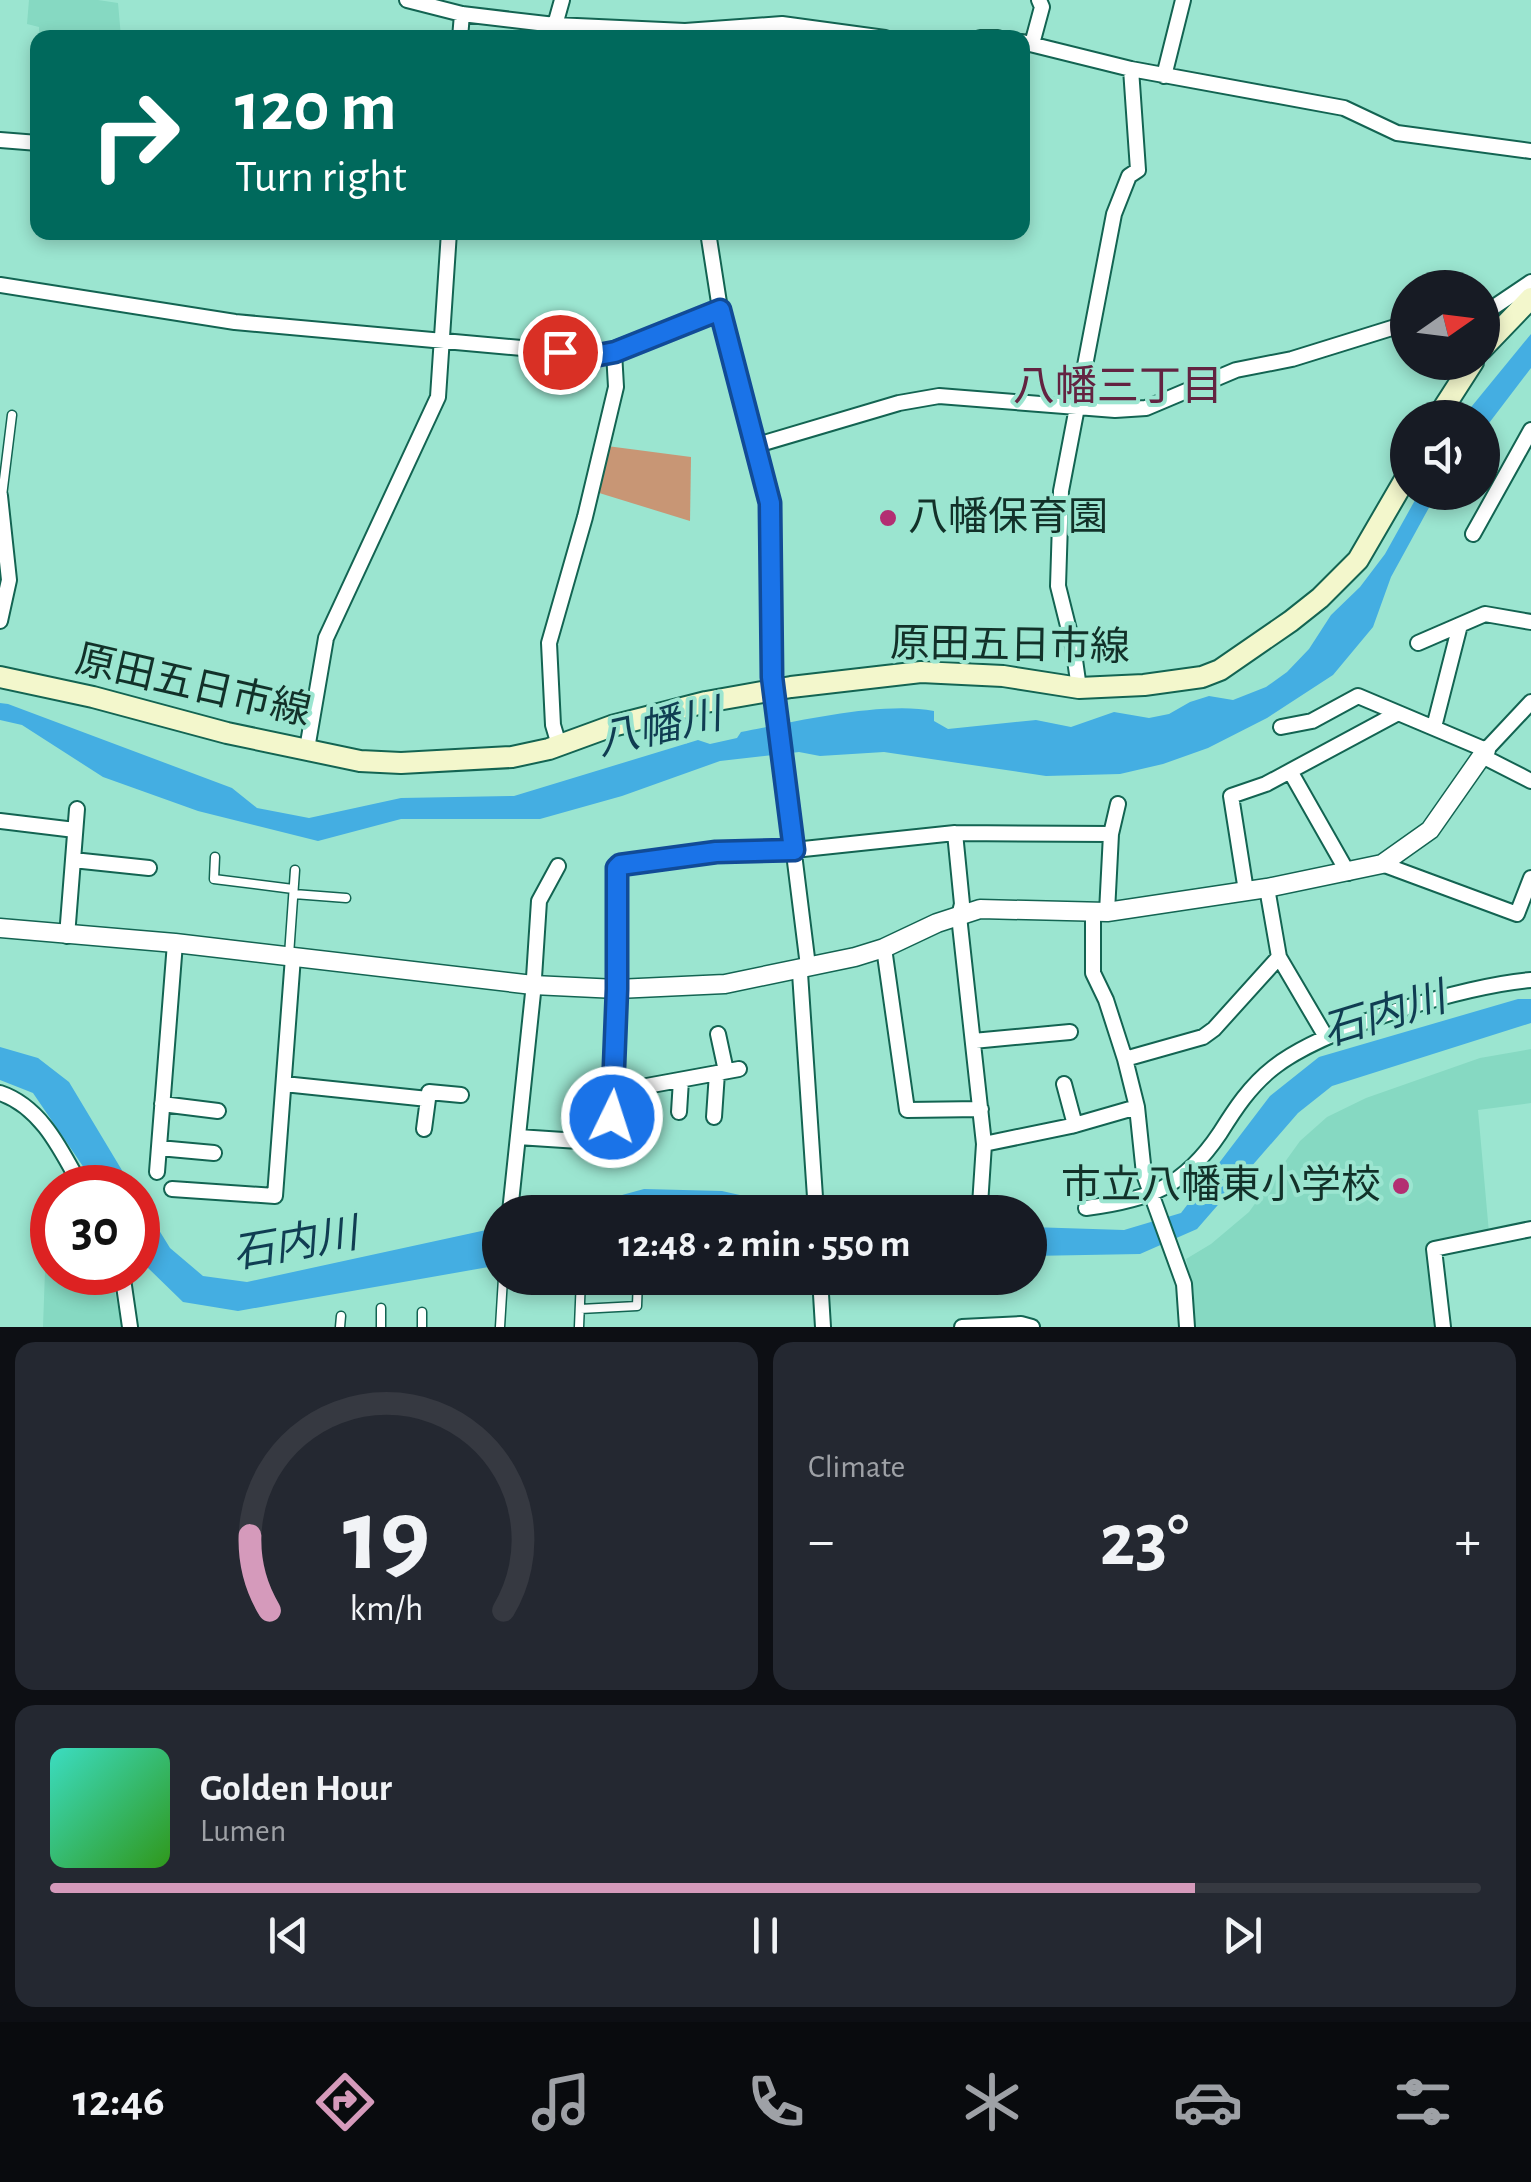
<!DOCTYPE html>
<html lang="en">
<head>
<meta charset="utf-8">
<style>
	body { margin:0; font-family:"Alegreya Sans","Noto Sans JP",sans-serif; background:#242831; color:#f1f3f6; height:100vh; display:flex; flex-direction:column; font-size:38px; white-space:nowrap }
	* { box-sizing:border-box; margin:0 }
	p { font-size:32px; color:#9ea1a6 }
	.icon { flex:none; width:55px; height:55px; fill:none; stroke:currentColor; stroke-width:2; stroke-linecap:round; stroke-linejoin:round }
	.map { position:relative; height:1327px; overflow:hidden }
	.sheet { display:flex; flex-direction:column; gap:15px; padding:15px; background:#0d0f14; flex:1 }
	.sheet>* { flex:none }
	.hud { position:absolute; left:30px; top:30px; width:1000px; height:210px; border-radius:20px; box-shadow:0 5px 15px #0003; background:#00695c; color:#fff; overflow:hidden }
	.needle { width:65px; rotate:76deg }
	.controls { position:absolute; left:1390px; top:270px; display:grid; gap:20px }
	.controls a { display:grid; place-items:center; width:110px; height:110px; border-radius:50%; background:#171b24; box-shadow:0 5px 15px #0003; font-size:50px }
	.speed { position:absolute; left:30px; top:1165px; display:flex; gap:20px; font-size:50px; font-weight:700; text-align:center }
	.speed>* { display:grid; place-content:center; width:130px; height:130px; border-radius:50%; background:#171b24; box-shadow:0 5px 15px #0003; line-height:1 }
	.speed .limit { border:15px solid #d22; background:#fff; color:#111 }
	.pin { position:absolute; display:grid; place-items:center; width:85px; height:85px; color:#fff; margin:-42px; border:5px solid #fff; border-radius:50%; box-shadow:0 2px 10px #0007 }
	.me { position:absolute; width:110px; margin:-55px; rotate:4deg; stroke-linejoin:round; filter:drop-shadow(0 0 8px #0008) }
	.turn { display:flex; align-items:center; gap:35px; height:210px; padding:0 40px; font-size:45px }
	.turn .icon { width:130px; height:130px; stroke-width:2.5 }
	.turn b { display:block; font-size:70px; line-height:85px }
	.big { font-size:75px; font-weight:700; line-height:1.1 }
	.sheet .card { flex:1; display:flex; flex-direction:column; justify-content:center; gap:15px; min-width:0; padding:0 35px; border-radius:20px; background:#242831 }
	.sheet .dial { align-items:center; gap:0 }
	.dial svg { height:260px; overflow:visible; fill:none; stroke:#363941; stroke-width:7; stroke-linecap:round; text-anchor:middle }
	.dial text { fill:#f1f3f6; stroke:none }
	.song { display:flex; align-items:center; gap:30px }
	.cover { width:120px; height:120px; border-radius:15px; background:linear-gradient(135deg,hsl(170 70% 55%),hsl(110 70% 35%)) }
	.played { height:10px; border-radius:5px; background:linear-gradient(90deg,#d59abb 80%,#363941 80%) }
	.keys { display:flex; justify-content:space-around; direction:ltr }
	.heat { display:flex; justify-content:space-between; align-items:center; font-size:55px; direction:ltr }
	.sheet .tiles { flex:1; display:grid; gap:15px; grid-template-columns:1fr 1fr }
	.card:last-child { grid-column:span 2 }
	.trip { position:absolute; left:482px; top:1195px; width:565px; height:100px; border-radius:50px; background:#171b24; box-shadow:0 5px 15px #0003; font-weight:700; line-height:100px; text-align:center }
	.menu { display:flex; height:160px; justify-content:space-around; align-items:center; background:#090b0e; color:#9ea1a6 }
	.menu .icon { width:70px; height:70px }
	.menu .current { color:#d59abb }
	.menu b { font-size:45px; color:#f1f3f6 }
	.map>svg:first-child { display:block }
	.built { fill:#86d9c2 }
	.green { fill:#c89675 }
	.water { fill:#44aee2 }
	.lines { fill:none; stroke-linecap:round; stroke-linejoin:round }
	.service-casing { stroke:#136452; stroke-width:11 }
	.minor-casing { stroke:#136452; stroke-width:18 }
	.tertiary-casing { stroke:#136452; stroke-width:21 }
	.secondary-casing { stroke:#136452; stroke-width:24 }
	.service { stroke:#fff; stroke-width:8 }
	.minor { stroke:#fff; stroke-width:14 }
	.tertiary { stroke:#fff; stroke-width:18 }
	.secondary { stroke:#f3f7cc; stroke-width:20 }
	.route-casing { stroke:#114b97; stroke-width:25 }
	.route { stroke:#1a73e8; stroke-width:18 }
	.poi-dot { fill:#b32e72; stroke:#9be5d0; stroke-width:4 }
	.labels { text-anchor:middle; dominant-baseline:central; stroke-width:8; stroke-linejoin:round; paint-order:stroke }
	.poi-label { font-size:40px; fill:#123129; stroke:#9be5d0; text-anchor:start }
	.street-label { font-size:40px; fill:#123129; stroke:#9be5d0 }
	.neighbourhood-label { font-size:42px; fill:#632341; stroke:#9be5d0 }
	.water-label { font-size:42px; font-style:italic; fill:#103d52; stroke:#9be5d0 }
</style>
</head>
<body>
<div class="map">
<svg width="1531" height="1327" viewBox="0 0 1531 1327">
	<rect width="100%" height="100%" fill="#9be5d0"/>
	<path class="built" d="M29 0H98L118 3 121 37H39V27L27 24Z
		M1531 1049V1103L1478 1110 1489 1233 1428 1246 1436 1327H1193L1194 1293 1186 1259 1211 1244 1249 1212 1300 1141 1327 1117 1366 1098 1480 1058Z
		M52 1270 111 1273 122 1327H43L45 1271Z"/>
	<path class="green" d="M607 446 691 457 690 521 596 492Z"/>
	<path class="water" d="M1531 334V368L1483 431 1482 418 1463 417Z
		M1419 493H1437L1391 577 1373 627 1333 675 1267 718 1208 748 1163 764 1120 774 1046 776 884 752 820 756 799 752 720 761 622 796 540 819H401L318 841 198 811 103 777 22 725 0 720V703L8 704 232 788 257 808 309 818 401 798 514 796 698 740 710 744 737 738 741 732C795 722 881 701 934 711V721L948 729 1036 720 1071 727 1114 712 1149 718 1169 714 1190 702 1209 696 1233 700 1266 687 1287 672 1309 649 1331 615 1360 587 1385 554Z
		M1518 999H1531V1023L1332 1086 1298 1113 1197 1229 1140 1254 1030 1256V1227L1124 1230 1181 1213 1270 1096 1319 1057Z
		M0 1047 38 1058 69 1082 132 1187H97L33 1093 0 1080Z
		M644 1189 722 1191 816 1212H560Z
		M138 1196 170 1248 203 1276 247 1282 500 1227V1265L238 1311 183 1302 147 1267 138 1252Z"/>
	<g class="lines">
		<defs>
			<path id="service" d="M2 496 12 415
				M215 857 214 879 293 889
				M294 894 346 898
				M289 955 295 870
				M580 1309 637 1306 638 1278
				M340 1327 341 1316
				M381 1327V1308
				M422 1327V1312
				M500 1327 503 1278
				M579 1327 581 1278"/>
			<path id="minor" d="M407 0 462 14 555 25 685 31 782 24 885 38
				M555 25 562 0
				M460 38 462 14
				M980 38H998
				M1022 42 1131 69 1344 108 1397 133 1531 151
				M1032 44 1042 7 1039 0
				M1164 76 1183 0
				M0 140 38 143
				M708 232 720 309 771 503 772 677 808 966 800 973 816 1212
				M0 285 235 322 599 355 720 309
				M1482 315 1531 282
				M757 445 899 403 939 396 1115 410 1146 408 1236 370 1292 359 1408 323
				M0 496 9 580 0 621
				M1473 534 1531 430
				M1418 643 1485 614 1531 622
				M1079 688 1073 646 1058 586 1061 491 1114 214 1129 176 1138 170 1131 69
				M1281 727 1312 721 1358 696 1486 750 1531 702
				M1434 727 1460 625
				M559 745 553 725 549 643 585 517 616 387 614 352
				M307 749 326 638 438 397 449 232
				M1482 756 1531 781
				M1290 771 1348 873
				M0 821 75 830
				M955 833 962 904 959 916 984 1144 980 1205
				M73 860 149 868
				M1382 864 1517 914 1531 878
				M1267 888 1279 957 1326 1037
				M1246 891 1231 796 1266 784 1398 713
				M1107 912 1111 834 1118 804
				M1093 913V973L1106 1000 1125 1059 1137 1107 1144 1174 1184 1284 1187 1327
				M67 936 77 809
				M884 948 907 1110 981 1109
				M718 1034 726 1071
				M973 1041 1070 1032
				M1125 1059 1203 1037 1214 1029 1279 957
				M284 1084 428 1099 429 1092 461 1095
				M1064 1084 1075 1125
				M614 1092 739 1069
				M0 1093C42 1107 62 1152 82 1188
				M162 1104 218 1111
				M679 1112 681 1080
				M714 1117 717 1073
				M424 1129 428 1099
				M518 1137 609 1143 617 989V868L620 865 715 852 794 850 955 833 1111 834
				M984 1144 1071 1126 1137 1107
				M159 1148 214 1153
				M157 1172 175 943
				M172 1189 275 1196 293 957
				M1086 1208C1149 1200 1184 1187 1220 1133 1235 1109 1250 1086 1273 1068 1323 1028 1466 985 1531 980
				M510 1212 533 993 539 901 558 866
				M122 1272 130 1327
				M820 1278 823 1327
				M962 1327 1021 1324 1032 1327
				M1443 1327 1434 1249 1531 1229"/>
			<path id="tertiary" d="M0 928 175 943 533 985 617 989 725 984 855 957 884 948 937 923 980 909 1107 912 1267 888 1382 864 1430 830 1486 750"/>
			<path id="secondary" d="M1482 349 1531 298
				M1437 418 1473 362
				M0 677 93 697 227 733 360 761 401 763 512 757 549 749 612 726 706 702 791 687 921 672 1003 676 1079 688 1144 685 1202 677 1220 670 1291 621 1320 598 1358 560 1408 474"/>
		</defs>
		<use href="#service" class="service-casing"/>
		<use href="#minor" class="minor-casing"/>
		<use href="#tertiary" class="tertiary-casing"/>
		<use href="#secondary" class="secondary-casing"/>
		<use href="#service" class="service"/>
		<use href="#minor" class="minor"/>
		<use href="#tertiary" class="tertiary"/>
		<use href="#secondary" class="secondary"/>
	</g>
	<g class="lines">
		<defs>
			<path id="route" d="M560 352 599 355 615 352 720 310 770 503 772 677 794 850 716 852 620 865 617 868V989L612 1117"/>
		</defs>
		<use href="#route" class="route-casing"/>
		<use href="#route" class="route"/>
	</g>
	<g class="poi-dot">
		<circle cx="888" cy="518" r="10"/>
		<circle cx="1401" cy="1186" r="10"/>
	</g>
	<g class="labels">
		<g class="poi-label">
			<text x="908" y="518">八幡保育園</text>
			<text x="1381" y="1186" text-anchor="end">市立八幡東小学校</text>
		</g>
		<g class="street-label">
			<text transform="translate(1010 646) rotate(1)">原田五日市線</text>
			<text transform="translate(193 686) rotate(13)">原田五日市線</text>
		</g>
		<g class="neighbourhood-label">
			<text x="1118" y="387">八幡三丁目</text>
		</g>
		<g class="water-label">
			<text transform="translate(659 728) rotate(-13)">八幡川</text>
			<text transform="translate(1384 1015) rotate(-17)">石内川</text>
			<text transform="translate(295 1244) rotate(-10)">石内川</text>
		</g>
	</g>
</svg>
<div class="controls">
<a><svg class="needle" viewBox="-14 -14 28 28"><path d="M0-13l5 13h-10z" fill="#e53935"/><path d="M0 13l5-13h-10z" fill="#9ea1a6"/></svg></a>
<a><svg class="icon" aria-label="sound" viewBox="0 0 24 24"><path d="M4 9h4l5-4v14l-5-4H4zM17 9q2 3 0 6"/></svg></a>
</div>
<div class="speed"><div class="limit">30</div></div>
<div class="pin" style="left:560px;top:352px;background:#d93025"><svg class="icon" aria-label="arrive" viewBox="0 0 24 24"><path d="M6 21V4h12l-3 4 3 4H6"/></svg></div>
<svg class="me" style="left:612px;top:1117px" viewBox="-20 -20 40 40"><circle r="17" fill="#1a73e8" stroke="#fff" stroke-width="3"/><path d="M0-11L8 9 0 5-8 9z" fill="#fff"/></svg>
<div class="trip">12:48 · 2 min · 550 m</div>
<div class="hud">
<div class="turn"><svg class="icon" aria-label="right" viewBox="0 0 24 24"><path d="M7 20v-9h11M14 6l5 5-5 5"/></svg><div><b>120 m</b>Turn right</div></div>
</div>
</div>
<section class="sheet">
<div class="tiles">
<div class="card dial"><svg viewBox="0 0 100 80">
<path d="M14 69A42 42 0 1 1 86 69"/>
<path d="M14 69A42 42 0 0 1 8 46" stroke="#d59abb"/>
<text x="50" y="56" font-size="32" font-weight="700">19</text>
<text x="50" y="72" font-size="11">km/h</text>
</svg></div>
<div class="card"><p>Climate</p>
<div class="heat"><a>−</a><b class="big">23°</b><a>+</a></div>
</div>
<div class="card">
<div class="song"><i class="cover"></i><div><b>Golden Hour</b><p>Lumen</p></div></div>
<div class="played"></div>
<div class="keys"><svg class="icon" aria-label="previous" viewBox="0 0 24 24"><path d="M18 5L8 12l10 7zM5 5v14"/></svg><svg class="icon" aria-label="pause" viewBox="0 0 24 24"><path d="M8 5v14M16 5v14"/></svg><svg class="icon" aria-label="next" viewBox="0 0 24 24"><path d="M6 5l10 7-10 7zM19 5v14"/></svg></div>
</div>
</div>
</section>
<nav class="menu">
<b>12:46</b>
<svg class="icon current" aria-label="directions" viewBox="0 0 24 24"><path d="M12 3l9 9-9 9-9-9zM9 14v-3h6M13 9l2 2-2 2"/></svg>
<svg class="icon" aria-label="music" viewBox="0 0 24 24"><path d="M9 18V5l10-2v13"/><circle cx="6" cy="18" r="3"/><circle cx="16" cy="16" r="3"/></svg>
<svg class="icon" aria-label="phone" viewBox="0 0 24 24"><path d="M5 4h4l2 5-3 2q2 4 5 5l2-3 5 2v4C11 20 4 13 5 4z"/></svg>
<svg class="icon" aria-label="climate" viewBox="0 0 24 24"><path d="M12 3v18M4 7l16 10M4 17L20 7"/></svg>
<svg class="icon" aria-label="car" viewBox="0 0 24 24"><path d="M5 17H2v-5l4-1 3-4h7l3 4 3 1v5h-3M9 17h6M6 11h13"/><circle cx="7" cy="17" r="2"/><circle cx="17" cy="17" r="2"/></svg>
<svg class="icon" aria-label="filters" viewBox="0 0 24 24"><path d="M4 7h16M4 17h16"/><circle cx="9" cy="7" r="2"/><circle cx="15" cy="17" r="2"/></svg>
</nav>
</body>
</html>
